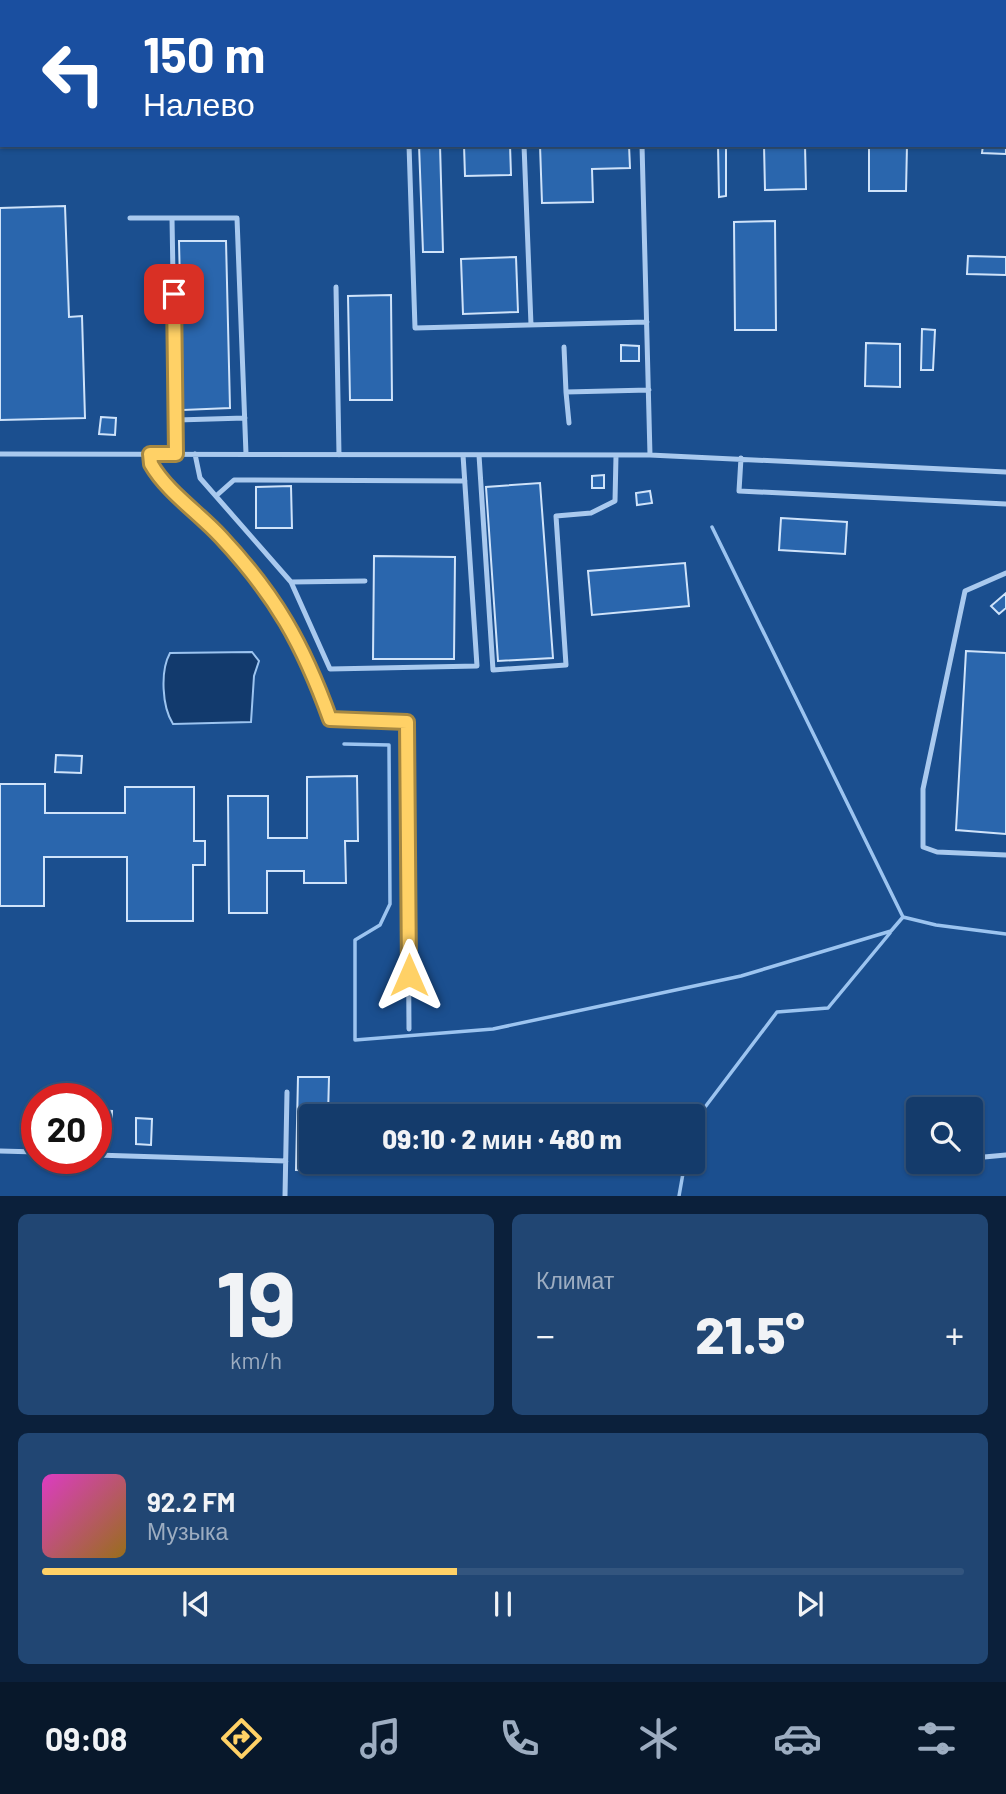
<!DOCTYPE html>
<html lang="ru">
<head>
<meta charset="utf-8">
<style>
	body { margin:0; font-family:Barlow,sans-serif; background:#214673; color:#f1f3f6; height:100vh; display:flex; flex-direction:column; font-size:26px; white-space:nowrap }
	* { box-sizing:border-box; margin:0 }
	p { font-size:23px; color:#9dadc1 }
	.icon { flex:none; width:38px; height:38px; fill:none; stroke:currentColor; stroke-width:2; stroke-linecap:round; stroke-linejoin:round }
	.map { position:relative; height:1196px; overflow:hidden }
	.panel { display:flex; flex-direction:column; gap:18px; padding:18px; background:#0b203b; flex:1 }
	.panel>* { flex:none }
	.hud { position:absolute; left:0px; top:0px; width:1006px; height:147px; box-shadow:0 2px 5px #0004,0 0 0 2px #33557e; background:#1a4fa0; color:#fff; overflow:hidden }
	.tools { position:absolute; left:906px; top:1097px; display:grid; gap:14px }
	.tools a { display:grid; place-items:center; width:77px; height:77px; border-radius:7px; background:#143b6b; box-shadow:0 2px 5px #0004,0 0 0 2px #33557e; font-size:35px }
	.speed { position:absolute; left:21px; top:1083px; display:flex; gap:14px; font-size:35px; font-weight:700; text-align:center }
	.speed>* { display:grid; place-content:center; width:91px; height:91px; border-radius:50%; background:#143b6b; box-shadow:0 2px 5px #0004,0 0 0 2px #33557e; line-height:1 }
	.speed .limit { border:10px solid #d22; background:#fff; color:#111 }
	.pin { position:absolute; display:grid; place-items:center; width:60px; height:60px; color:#fff; margin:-30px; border-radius:14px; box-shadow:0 4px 10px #0006 }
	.me { position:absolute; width:77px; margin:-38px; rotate:0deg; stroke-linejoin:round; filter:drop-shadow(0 0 5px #0008) }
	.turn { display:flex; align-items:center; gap:24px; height:147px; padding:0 28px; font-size:32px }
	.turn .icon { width:91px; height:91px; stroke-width:2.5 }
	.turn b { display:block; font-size:49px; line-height:60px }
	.big { font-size:52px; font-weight:800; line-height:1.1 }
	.panel .card { flex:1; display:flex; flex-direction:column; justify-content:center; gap:10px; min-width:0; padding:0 24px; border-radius:10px; background:#214673 }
	.panel .dial { align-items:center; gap:0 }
	.dial b { font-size:91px; line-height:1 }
	.song { display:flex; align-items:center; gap:21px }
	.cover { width:84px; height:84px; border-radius:10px; background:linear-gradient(135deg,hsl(310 70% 55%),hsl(40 70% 35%)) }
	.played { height:7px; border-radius:4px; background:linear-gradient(90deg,#ffd166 45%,#33557e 45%) }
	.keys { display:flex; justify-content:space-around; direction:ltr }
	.heat { display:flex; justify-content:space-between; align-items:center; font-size:38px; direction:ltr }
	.panel .tiles { flex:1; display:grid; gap:18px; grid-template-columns:1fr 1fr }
	.card:last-child { grid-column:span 2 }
	.trip { position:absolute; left:299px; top:1104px; width:406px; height:70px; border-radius:7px; background:#143b6b; box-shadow:0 2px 5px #0004,0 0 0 2px #33557e; font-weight:800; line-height:70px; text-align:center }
	.menu { display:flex; height:112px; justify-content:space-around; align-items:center; background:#08182b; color:#9dadc1 }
	.menu .icon { width:49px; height:49px }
	.menu .active { color:#ffd166 }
	.menu b { font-size:32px; color:#f1f3f6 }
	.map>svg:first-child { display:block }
	.water { fill:#123a6d; stroke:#9cc4f0; stroke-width:2 }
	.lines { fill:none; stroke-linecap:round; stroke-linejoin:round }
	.stream { stroke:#9cc4f0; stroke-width:3.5 }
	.building { fill:#2a66ad; stroke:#cfe3fa; stroke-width:2 }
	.lane { stroke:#a9c9ee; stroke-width:5 }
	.route-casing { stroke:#a68842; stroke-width:18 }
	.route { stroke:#ffd166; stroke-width:12 }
</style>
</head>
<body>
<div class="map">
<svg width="1006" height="1196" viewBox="0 0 1006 1196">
	<rect width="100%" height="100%" fill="#1b4f8f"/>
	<path class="water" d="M252 652 259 661 254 676 251 722 173 724C162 707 160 671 170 653Z"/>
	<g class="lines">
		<path class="stream" d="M344 744 389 745 390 904 380 925 355 940V1040L493 1029 741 976 891 931 903 917 712 527
			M903 917 936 925 1006 934
			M693 1123 777 1012 828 1008 890 933
			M679 1196 685 1162"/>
	</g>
	<path class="building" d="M595 0H642V2H595Z
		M1004 32 1006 154 982 153 983 145H1004Z
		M419 145H440L443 252H423Z
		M464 145H510L511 175 465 176Z
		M540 145H629L630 168 592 169 593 202 542 203Z
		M718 145H726V196L719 197Z
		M764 145H805L806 189 765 190Z
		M869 145H907L906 191H869Z
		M65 206 69 317 82 316 85 418 0 420V208Z
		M775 221 776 330H735L734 222Z
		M179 241H226L230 408 183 410Z
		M968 256 1006 257V275L967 274Z
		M516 257 518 312 463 314 461 259Z
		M391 295 392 400H350L348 296Z
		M922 329 935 330 933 370H921Z
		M866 343 900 344V387L865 386Z
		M621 345 639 346V361H621Z
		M101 417 116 418 115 435 99 434Z
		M604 475V488H592V476Z
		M540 483 553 658 498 661 486 487Z
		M291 486 292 528H256V487Z
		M650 491 652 503 637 505 636 493Z
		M781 518 847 522 845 554 779 550Z
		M374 556 455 557 454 659H373Z
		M685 563 689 606 592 615 588 571Z
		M1006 593V608L999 614 991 606Z
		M966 651 1006 653V834L956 830Z
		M56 755 82 756 81 773 55 772Z
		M357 776 358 841H345L346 883H304V871H267V913H229L228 796H268V838H307V777Z
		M0 784H45V813H125V787H194V841H205V865H193V921H127V857H44V906H0Z
		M298 1077H329L328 1116H312V1162H327V1171L296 1170Z
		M96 1110 112 1111 111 1139 96 1138Z
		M136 1118 152 1119 151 1145 136 1144Z"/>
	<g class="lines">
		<path class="lane" d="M404 0V2
			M574 0V2
			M659 0V2
			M409 145 415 328 647 322
			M524 145 531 325
			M642 145 650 455
			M130 218H237L246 454
			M172 218 176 454
			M336 287 339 455
			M564 347 566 392
			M177 420 245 418
			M569 423 566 392 649 390
			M0 454 650 455 1006 472
			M150 454 151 464 156 473C206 521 258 569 293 630 309 658 319 689 330 719L407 722 409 1029
			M195 454 200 478 291 582 330 669 477 666 463 455
			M479 455 493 670 566 665 556 516 591 513 615 501 616 456
			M741 458 739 491 1006 504
			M216 496 234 480 465 481
			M1006 573 965 591 923 789V847L937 852 1006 855
			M291 582 365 581
			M0 1151 37 1152
			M96 1155 286 1161
			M984 1157 1006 1155
			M285 1196 287 1092"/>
	</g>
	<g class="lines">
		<defs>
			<path id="route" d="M174 294 176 454H150L151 464C167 492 199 513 221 537 276 596 303 644 330 719L407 722 409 975"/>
		</defs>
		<use href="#route" class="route-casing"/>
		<use href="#route" class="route"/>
	</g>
</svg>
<div class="tools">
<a><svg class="icon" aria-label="search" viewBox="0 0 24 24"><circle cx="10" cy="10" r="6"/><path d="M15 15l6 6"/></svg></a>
</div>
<div class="speed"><div class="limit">20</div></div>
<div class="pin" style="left:174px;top:294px;background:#d93025"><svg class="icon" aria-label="arrive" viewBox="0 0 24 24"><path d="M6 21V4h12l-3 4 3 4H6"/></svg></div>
<svg class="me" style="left:409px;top:975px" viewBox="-20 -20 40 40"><path d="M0-17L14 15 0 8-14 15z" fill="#ffd166" stroke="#fff" stroke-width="4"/></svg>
<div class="trip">09:10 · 2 мин · 480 m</div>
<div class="hud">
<div class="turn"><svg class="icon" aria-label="left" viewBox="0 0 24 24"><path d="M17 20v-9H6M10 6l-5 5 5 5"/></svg><div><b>150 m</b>Налево</div></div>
</div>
</div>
<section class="panel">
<div class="tiles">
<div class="card dial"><b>19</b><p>km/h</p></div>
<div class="card"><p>Климат</p>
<div class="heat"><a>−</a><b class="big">21.5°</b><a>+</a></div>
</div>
<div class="card">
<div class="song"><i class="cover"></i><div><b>92.2 FM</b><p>Музыка</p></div></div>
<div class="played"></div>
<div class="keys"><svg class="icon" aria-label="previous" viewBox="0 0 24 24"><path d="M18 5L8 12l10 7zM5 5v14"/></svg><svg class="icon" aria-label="pause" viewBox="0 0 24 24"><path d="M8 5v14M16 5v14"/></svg><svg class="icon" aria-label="next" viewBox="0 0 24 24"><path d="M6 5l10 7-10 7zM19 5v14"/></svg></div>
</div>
</div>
</section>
<nav class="menu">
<b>09:08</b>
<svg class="icon active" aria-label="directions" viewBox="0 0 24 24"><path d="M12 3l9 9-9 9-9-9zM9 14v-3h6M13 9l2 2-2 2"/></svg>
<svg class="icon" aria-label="music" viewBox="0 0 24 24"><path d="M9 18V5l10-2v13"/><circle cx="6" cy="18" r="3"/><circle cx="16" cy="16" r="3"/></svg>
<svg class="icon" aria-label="phone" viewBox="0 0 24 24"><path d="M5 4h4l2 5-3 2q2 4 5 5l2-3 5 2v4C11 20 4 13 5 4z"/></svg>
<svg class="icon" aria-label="climate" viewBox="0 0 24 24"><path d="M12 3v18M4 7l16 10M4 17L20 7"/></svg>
<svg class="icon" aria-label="car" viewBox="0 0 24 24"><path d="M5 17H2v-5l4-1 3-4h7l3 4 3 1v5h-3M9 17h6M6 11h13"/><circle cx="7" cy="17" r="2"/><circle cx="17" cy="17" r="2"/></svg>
<svg class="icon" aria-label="filters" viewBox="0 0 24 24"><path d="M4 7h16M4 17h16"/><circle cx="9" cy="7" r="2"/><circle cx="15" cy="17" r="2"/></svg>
</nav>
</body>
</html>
